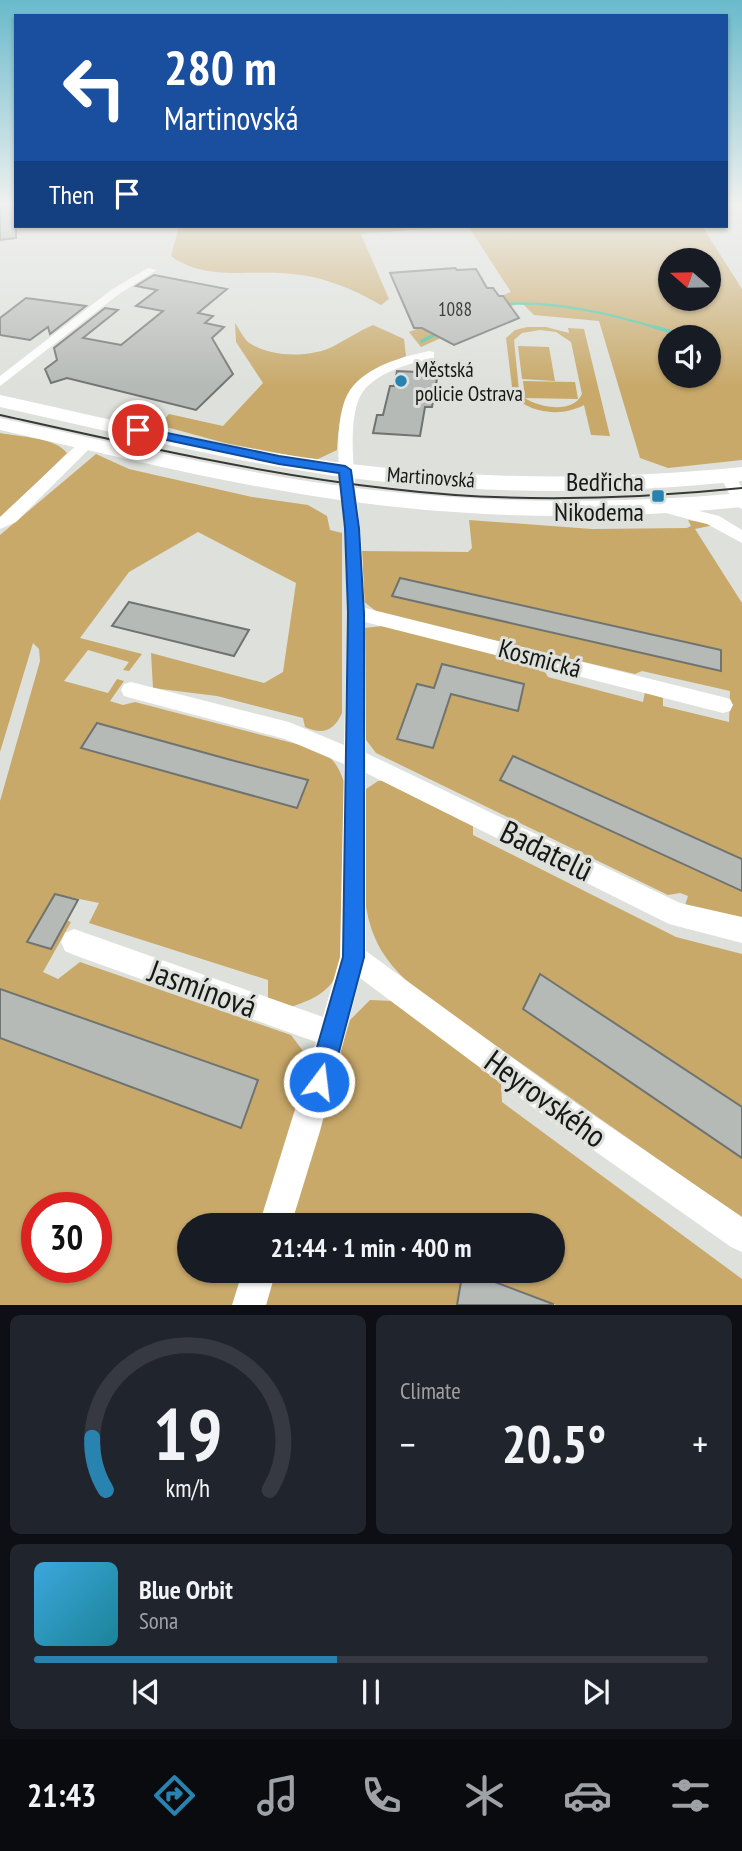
<!DOCTYPE html>
<html lang="en">
<head>
<meta charset="utf-8">
<style>
	body { margin:0; font-family:"PT Sans Narrow",sans-serif; background:#20242c; color:#f1f3f6; height:100vh; display:flex; flex-direction:column; font-size:26px; white-space:nowrap }
	* { box-sizing:border-box; margin:0 }
	p { font-size:23px; color:#9ea1a6 }
	.icon { flex:none; width:38px; height:38px; fill:none; stroke:currentColor; stroke-width:2; stroke-linecap:round; stroke-linejoin:round }
	.map { position:relative; height:1305px; overflow:hidden }
	.panel { display:flex; flex-direction:column; gap:10px; padding:10px; background:#0d0f14; flex:1 }
	.panel>* { flex:none }
	.hud { position:absolute; left:14px; top:14px; width:714px; height:214px; border-radius:0px; box-shadow:0 2px 5px #0004; background:#1a4fa0; color:#fff; overflow:hidden }
	.needle { width:46px; rotate:290deg }
	.buttons { position:absolute; left:658px; top:248px; display:grid; gap:14px }
	.buttons a { display:grid; place-items:center; width:63px; height:63px; border-radius:50%; background:#171b24; box-shadow:0 2px 5px #0004; font-size:35px }
	.speed { position:absolute; left:21px; top:1192px; display:flex; gap:14px; font-size:35px; font-weight:700; text-align:center }
	.speed>* { display:grid; place-content:center; width:91px; height:91px; border-radius:50%; background:#171b24; box-shadow:0 2px 5px #0004; line-height:1 }
	.speed .limit { border:10px solid #d22; background:#fff; color:#111 }
	.pin { position:absolute; display:grid; place-items:center; width:60px; height:60px; color:#fff; margin:-30px; border:4px solid #fff; border-radius:50%; box-shadow:0 2px 7px #0007 }
	.me { position:absolute; width:77px; margin:-38px; rotate:15deg; stroke-linejoin:round; filter:drop-shadow(0 0 5px #0008) }
	.turn { display:flex; align-items:center; gap:24px; height:147px; padding:0 35px; font-size:32px }
	.turn .icon { width:91px; height:91px; stroke-width:2.5 }
	.turn b { display:block; font-size:49px; line-height:60px }
	.then { display:flex; align-items:center; height:66px; padding:0 35px; background:#0003; gap:14px; font-size:26px }
	.big { font-size:52px; font-weight:700; line-height:1.1 }
	.panel .tile { flex:1; display:flex; flex-direction:column; justify-content:center; gap:10px; min-width:0; padding:0 24px; border-radius:10px; background:#20242c }
	.panel .dial { align-items:center; gap:0 }
	.dial svg { height:182px; overflow:visible; fill:none; stroke:#363941; stroke-width:7; stroke-linecap:round; text-anchor:middle }
	.dial text { fill:#f1f3f6; stroke:none }
	.song { display:flex; align-items:center; gap:21px }
	.cover { width:84px; height:84px; border-radius:10px; background:linear-gradient(135deg,hsl(200 70% 55%),hsl(190 70% 35%)) }
	.played { height:7px; border-radius:4px; background:linear-gradient(90deg,#2883b0 45%,#363941 45%) }
	.keys { display:flex; justify-content:space-around; direction:ltr }
	.heat { display:flex; justify-content:space-between; align-items:center; font-size:38px; direction:ltr }
	.panel .tiles { flex:1; display:grid; gap:10px; grid-template-columns:1fr 1fr }
	.tile:last-child { grid-column:span 2 }
	.trip { position:absolute; left:177px; top:1213px; width:388px; height:70px; border-radius:35px; background:#171b24; box-shadow:0 2px 5px #0004; font-weight:700; line-height:70px; text-align:center }
	.dock { display:flex; height:112px; justify-content:space-around; align-items:center; background:#090b0e; color:#9ea1a6 }
	.dock .icon { width:49px; height:49px }
	.dock .current { color:#2883b0 }
	.dock b { font-size:32px; color:#f1f3f6 }
	.map>svg:first-child { display:block }
	.green { fill:#c8a96a; fill-rule:evenodd }
	.lines { fill:none; stroke-linecap:round; stroke-linejoin:round }
	.stream-far1 { stroke:#4bc39f; stroke-width:2.5 }
	.stream { stroke:#4bc39f; stroke-width:3.5 }
	.building { fill:#b6bab6; stroke:#707471; stroke-width:2 }
	.street { fill:#fff; fill-rule:evenodd }
	.secondary { fill:#fff; fill-rule:evenodd }
	.tram { stroke:#383937; stroke-width:2 }
	.route { fill:#1a73e8; stroke:#114b97; stroke-width:2 }
	.poi-dot { fill:#2883b0; stroke:#dee0db; stroke-width:2.5 }
	.labels { text-anchor:middle; dominant-baseline:central; stroke-width:6; stroke-linejoin:round; paint-order:stroke }
	.far-number-label { font-size:19px; fill:#3f403e }
	.far-poi-label { font-size:21px; fill:#171816; stroke:#dee0db; text-anchor:start }
	.far-street-label { font-size:21px; fill:#171816; stroke:#dee0db }
	.poi-label { font-size:26px; fill:#171816; stroke:#dee0db; text-anchor:end }
	.street-label { font-size:26px; fill:#171816; stroke:#dee0db }
	.near-street-label { font-size:32px; fill:#171816; stroke:#dee0db }
</style>
</head>
<body>
<div class="map">
<svg width="742" height="1305" viewBox="0 0 742 1305">
	<rect width="100%" height="100%" fill="#dee0db"/>
	<path class="green" d="M179 226H702L742 289V460L668 468 640 458 599 321 534 315 521 302 421 347 409 332 511 292 468 226 361 234 389 299 381 305C353 289 325 277 293 274 254 269 205 282 171 256ZM670 261H709V299H670ZM670 338H709V376H670Z
		M235 323C239 329 243 337 248 342 269 358 311 358 334 346 347 339 359 331 373 325L404 339 406 356C351 382 342 387 337 450L318 459 304 458 225 443 159 425 169 414 223 426 263 383 236 342Z
		M527 327H546L569 333 568 328 584 329 610 436 591 435 584 405C562 417 530 414 513 395L506 338 515 330ZM540 330 556 332 571 342 582 394C573 414 540 408 525 398L578 399 575 382 523 381 525 398 519 391 514 340 522 333Z
		M518 346 549 347 555 381 522 379Z
		M0 433C19 437 55 437 67 453L0 519Z
		M96 454 129 469 252 497 308 505 327 516 330 530 342 533V713C334 731 323 735 305 727L303 718 217 696 153 688 151 653 264 683 283 672 296 583 198 532 129 572 80 638 142 654 129 671 123 670 129 662 88 650 64 681 108 693 117 679 124 681 110 701 123 705 135 702 316 749C334 757 338 766 345 784 345 822 350 951 335 978 325 995 308 1001 291 1007L268 998V980L89 923 99 903 55 894 27 942 50 949 66 920 71 922 43 972 58 979 80 962 291 1035 306 1055 309 1072 263 1225H189V1270L249 1271 238 1305H0V801L40 661 39 649 33 643 0 752V535ZM37 1208H96V1267H37Z
		M469 520 592 529 687 528 691 526 688 520 714 525 695 529 742 603V921L685 905 688 896 680 893 668 895 376 753 363 736 364 628 383 626 540 664 548 677 643 702 645 692 663 698V706L729 722 730 691 642 671 635 674 403 619 377 612 363 601 362 551 468 552 472 548Z
		M395 780 473 824V835L676 937 742 954V1218L416 990C400 975 383 958 375 938 357 898 364 835 363 791L378 781Z
		M370 1000 394 1001 501 1082 502 1102 742 1279V1305H556L465 1271 553 1270V1225H289L350 1020Z
		M276 1271H463L457 1305H266Z"/>
	<g class="lines">
		<path class="stream-far1" d="M501 304C556 301 608 313 661 329"/>
		<path class="stream" d="M655 327 692 338
			M422 341 438 333"/>
	</g>
	<path class="building" d="M0 204H16V238L0 240Z
		M455 268 457 270 476 269 487 288H493L499 296H503L519 318 454 345 422 328H414L390 273Z
		M154 275 227 289 198 313 213 316 205 323 224 327 212 338 233 374 196 410 67 378 51 383 45 369 57 360 54 348 105 308 118 310 83 338 121 345 163 311 136 306 157 290 136 286Z
		M26 298 86 306 50 334 48 327 30 340 0 335V318Z
		M397 371 438 373 432 407H425L420 436 373 433 377 415H383L390 386H394Z
		M400 578 721 650V671L392 596Z
		M129 602 249 630 234 656 112 626Z
		M442 664 524 684 518 711 451 694 433 748 397 739 417 684 434 688Z
		M97 723 231 760 308 780 297 808 81 748Z
		M513 756 742 859V891L500 780Z
		M55 894 78 900 51 949 27 942Z
		M540 974 742 1107V1158L523 1009Z
		M0 989 258 1080 241 1128 0 1038Z
		M463 1270 553 1304V1305H457Z"/>
	<g class="lines">
		<path class="street" d="M148 268 157 270 119 294 0 386V376L111 290Z
			M429 351 434 352V358C411 363 376 372 362 393 344 422 357 494 360 527 363 554 363 581 365 608L723 697 730 699 733 705 730 711 723 713 365 622 366 753 680 903 742 917V943L669 924 366 773V951L558 1091 742 1217V1252L731 1247 538 1111 360 978 320 1131 291 1225H259L316 1042 74 955 65 951 61 942 65 933 74 929 323 1017 340 957 344 764 285 739 131 698 124 696 121 690 124 684 131 682 289 722 344 745C345 700 347 656 347 612 346 583 346 555 344 526 341 492 330 420 350 390 367 366 402 357 429 351Z
			M87 439 94 443 92 446 16 522 0 529V517L82 440Z
			M728 470 733 472 742 488V509L734 504 720 475Z
			M668 503 719 516 742 530V543L707 524 662 512 660 508Z
			M243 1270H276L266 1305H232Z"/>
		<path class="secondary" d="M0 395C109 419 218 446 328 461 466 480 604 481 742 467V481C604 496 466 494 328 475 218 459 109 431 0 407Z
			M0 418C111 442 221 469 334 485 470 504 605 505 742 493V507C605 521 469 519 333 499 221 483 111 455 0 430Z"/>
		<path class="tram" d="M0 415C130 444 260 474 392 489 508 503 625 500 742 488"/>
	</g>
	<linearGradient id="sky" x2="0" y2="1"><stop stop-color="#69bacb"/><stop offset="0.53" stop-color="#f0f1ef"/><stop offset="1" stop-color="#f0f1ef" stop-opacity="0"/></linearGradient>
	<rect width="742" height="386" fill="url(#sky)"/>
	<path class="route" d="M138 427 279 456 345 466 351 470 359 528 364 613V957L331 1082 327 1091 319 1094 310 1091 307 1082 343 957 348 613 345 528 339 473 279 464 134 433 132 430Z"/>
	<g class="poi-dot">
		<circle cx="401" cy="381" r="7"/>
		<rect x="651" y="489" width="14" height="14" rx="3.5"/>
	</g>
	<g class="labels">
		<g class="far-number-label">
			<text x="455" y="309">1088</text>
		</g>
		<g class="far-poi-label">
			<text x="415" y="369">Městská<tspan x="415" dy="24">policie Ostrava</tspan></text>
		</g>
		<g class="far-street-label">
			<text transform="translate(431 477) rotate(4)">Martinovská</text>
		</g>
		<g class="poi-label">
			<text x="644" y="481">Bedřicha<tspan x="644" dy="30">Nikodema</tspan></text>
		</g>
		<g class="street-label">
			<text transform="translate(540 658) rotate(15)">Kosmická</text>
		</g>
		<g class="near-street-label">
			<text transform="translate(547 850) rotate(26)">Badatelů</text>
			<text transform="translate(203 988) rotate(20)">Jasmínová</text>
			<text transform="translate(546 1098) rotate(36)">Heyrovského</text>
		</g>
	</g>
</svg>
<div class="buttons">
<a><svg class="needle" viewBox="-14 -14 28 28"><path d="M0-13l5 13h-10z" fill="#e53935"/><path d="M0 13l5-13h-10z" fill="#9ea1a6"/></svg></a>
<a><svg class="icon" aria-label="sound" viewBox="0 0 24 24"><path d="M4 9h4l5-4v14l-5-4H4zM17 9q2 3 0 6"/></svg></a>
</div>
<div class="speed"><div class="limit">30</div></div>
<div class="pin" style="left:138px;top:430px;background:#d93025"><svg class="icon" aria-label="arrive" viewBox="0 0 24 24"><path d="M6 21V4h12l-3 4 3 4H6"/></svg></div>
<svg class="me" style="left:319px;top:1082px" viewBox="-20 -20 40 40"><circle r="17" fill="#1a73e8" stroke="#fff" stroke-width="3"/><path d="M0-11L8 9 0 5-8 9z" fill="#fff"/></svg>
<div class="trip">21:44 · 1 min · 400 m</div>
<div class="hud">
<div class="turn"><svg class="icon" aria-label="left" viewBox="0 0 24 24"><path d="M17 20v-9H6M10 6l-5 5 5 5"/></svg><div><b>280 m</b>Martinovská</div></div>
<div class="then">Then<svg class="icon" aria-label="arrive" viewBox="0 0 24 24"><path d="M6 21V4h12l-3 4 3 4H6"/></svg></div>
</div>
</div>
<section class="panel">
<div class="tiles">
<div class="tile dial"><svg viewBox="0 0 100 80">
<path d="M14 69A42 42 0 1 1 86 69"/>
<path d="M14 69A42 42 0 0 1 8 46" stroke="#2883b0"/>
<text x="50" y="56" font-size="32" font-weight="700">19</text>
<text x="50" y="72" font-size="11">km/h</text>
</svg></div>
<div class="tile"><p>Climate</p>
<div class="heat"><a>−</a><b class="big">20.5°</b><a>+</a></div>
</div>
<div class="tile">
<div class="song"><i class="cover"></i><div><b>Blue Orbit</b><p>Sona</p></div></div>
<div class="played"></div>
<div class="keys"><svg class="icon" aria-label="previous" viewBox="0 0 24 24"><path d="M18 5L8 12l10 7zM5 5v14"/></svg><svg class="icon" aria-label="pause" viewBox="0 0 24 24"><path d="M8 5v14M16 5v14"/></svg><svg class="icon" aria-label="next" viewBox="0 0 24 24"><path d="M6 5l10 7-10 7zM19 5v14"/></svg></div>
</div>
</div>
</section>
<nav class="dock">
<b>21:43</b>
<svg class="icon current" aria-label="directions" viewBox="0 0 24 24"><path d="M12 3l9 9-9 9-9-9zM9 14v-3h6M13 9l2 2-2 2"/></svg>
<svg class="icon" aria-label="music" viewBox="0 0 24 24"><path d="M9 18V5l10-2v13"/><circle cx="6" cy="18" r="3"/><circle cx="16" cy="16" r="3"/></svg>
<svg class="icon" aria-label="phone" viewBox="0 0 24 24"><path d="M5 4h4l2 5-3 2q2 4 5 5l2-3 5 2v4C11 20 4 13 5 4z"/></svg>
<svg class="icon" aria-label="climate" viewBox="0 0 24 24"><path d="M12 3v18M4 7l16 10M4 17L20 7"/></svg>
<svg class="icon" aria-label="car" viewBox="0 0 24 24"><path d="M5 17H2v-5l4-1 3-4h7l3 4 3 1v5h-3M9 17h6M6 11h13"/><circle cx="7" cy="17" r="2"/><circle cx="17" cy="17" r="2"/></svg>
<svg class="icon" aria-label="filters" viewBox="0 0 24 24"><path d="M4 7h16M4 17h16"/><circle cx="9" cy="7" r="2"/><circle cx="15" cy="17" r="2"/></svg>
</nav>
</body>
</html>
